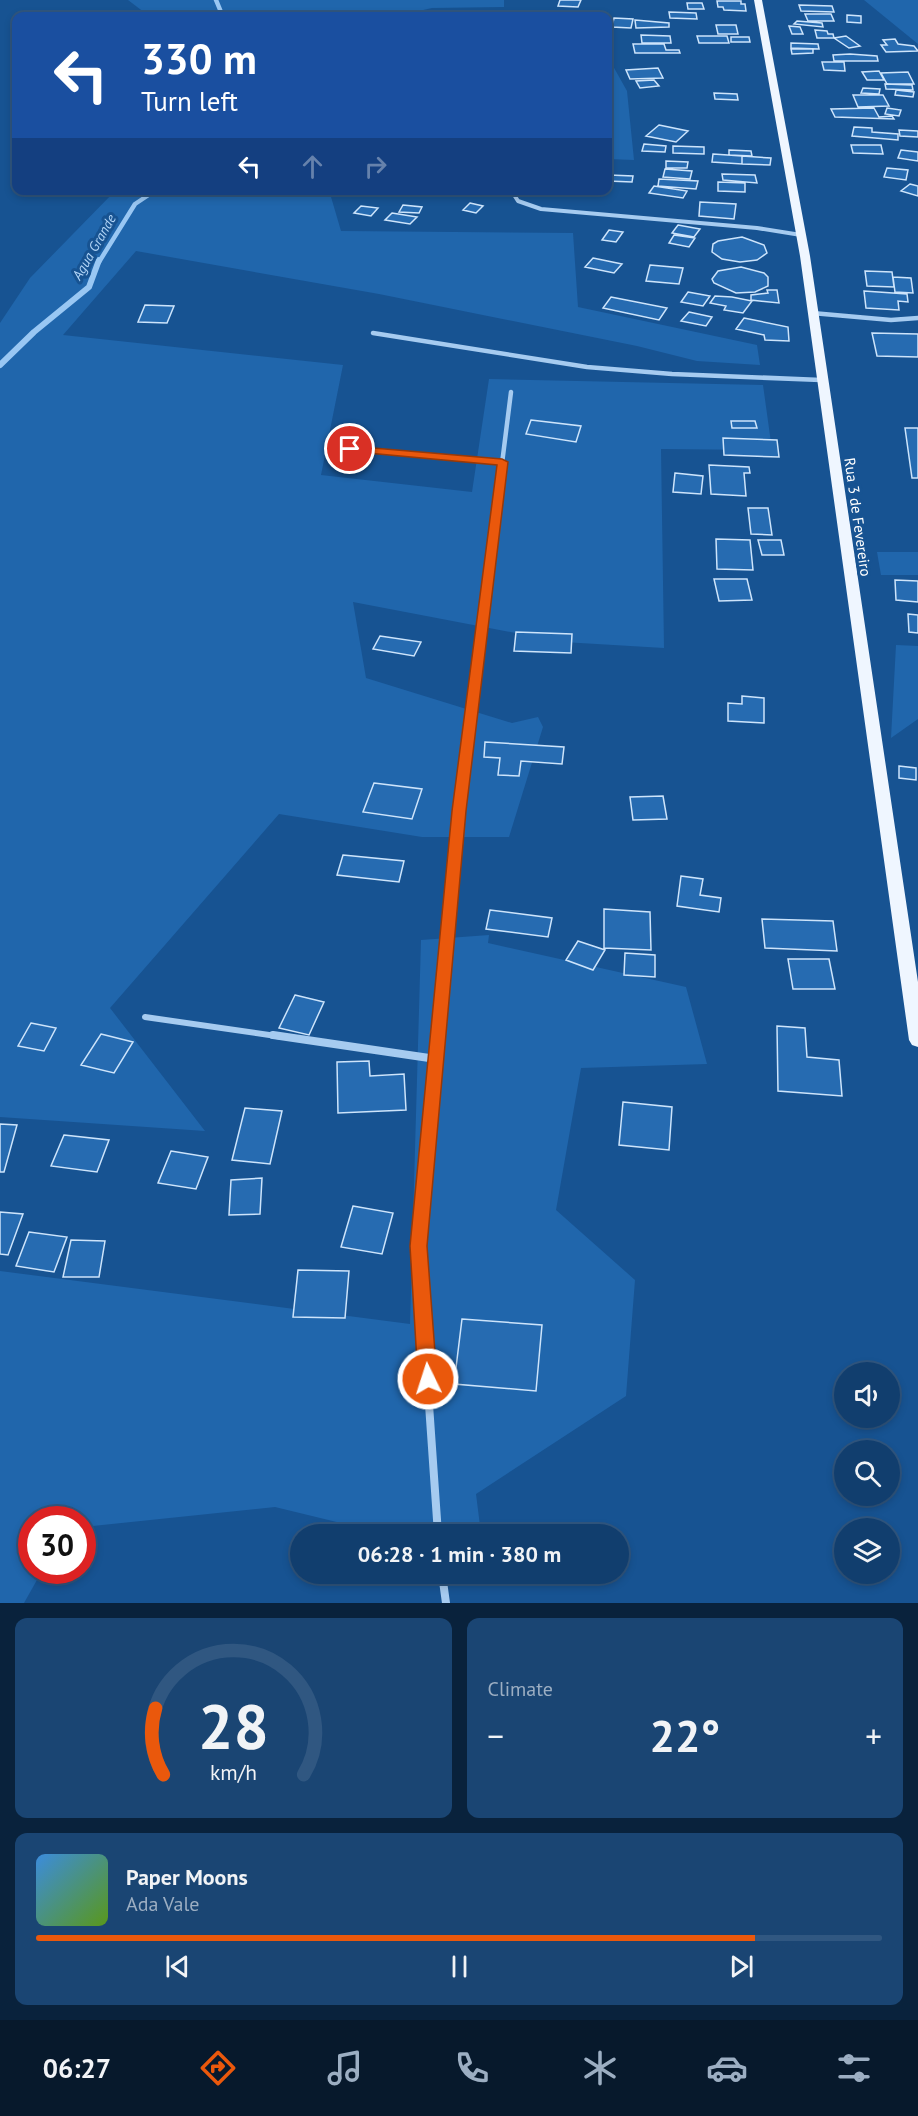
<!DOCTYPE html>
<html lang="en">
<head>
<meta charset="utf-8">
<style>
	body { margin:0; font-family:"PT Sans",sans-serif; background:#1a4573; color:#f1f3f6; height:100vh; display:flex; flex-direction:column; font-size:22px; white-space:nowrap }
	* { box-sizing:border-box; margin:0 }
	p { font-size:20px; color:#9caec2 }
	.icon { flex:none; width:33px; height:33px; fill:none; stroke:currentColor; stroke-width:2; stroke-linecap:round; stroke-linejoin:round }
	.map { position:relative; height:1603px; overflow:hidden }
	.panel { display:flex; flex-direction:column; gap:15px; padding:15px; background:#09223c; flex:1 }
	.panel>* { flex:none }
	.top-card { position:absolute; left:12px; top:12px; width:600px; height:183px; border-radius:12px; box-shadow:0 3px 9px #0003,0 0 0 2px #305781; background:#1a4fa0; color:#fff; overflow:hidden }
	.buttons { position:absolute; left:834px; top:1362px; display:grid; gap:12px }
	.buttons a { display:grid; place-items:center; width:66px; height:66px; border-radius:50%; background:#113e6e; box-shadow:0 3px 9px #0003,0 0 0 2px #305781; font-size:30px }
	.speed { position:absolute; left:18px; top:1506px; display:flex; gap:12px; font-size:30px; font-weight:700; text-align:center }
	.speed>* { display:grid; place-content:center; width:78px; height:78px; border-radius:50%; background:#113e6e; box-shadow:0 3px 9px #0003,0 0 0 2px #305781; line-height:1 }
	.speed .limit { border:9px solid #d22; background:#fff; color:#111 }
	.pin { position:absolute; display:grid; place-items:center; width:51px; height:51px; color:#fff; margin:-26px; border:3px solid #fff; border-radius:50%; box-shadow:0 2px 6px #0007 }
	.me { position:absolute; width:66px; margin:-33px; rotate:356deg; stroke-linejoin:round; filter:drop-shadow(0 0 4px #0008) }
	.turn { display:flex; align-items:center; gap:21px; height:126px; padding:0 30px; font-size:27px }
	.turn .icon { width:78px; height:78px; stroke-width:2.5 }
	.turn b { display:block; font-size:42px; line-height:51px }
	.lanes { display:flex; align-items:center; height:57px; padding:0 30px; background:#0003; justify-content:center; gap:30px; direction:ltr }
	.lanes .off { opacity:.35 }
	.big { font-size:45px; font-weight:800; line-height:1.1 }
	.panel .card { flex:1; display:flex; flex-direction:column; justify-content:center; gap:9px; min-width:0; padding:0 21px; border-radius:12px; background:#1a4573 }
	.panel .dial { align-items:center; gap:0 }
	.dial svg { height:156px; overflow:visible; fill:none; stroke:#305781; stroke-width:7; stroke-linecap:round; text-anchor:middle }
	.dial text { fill:#f1f3f6; stroke:none }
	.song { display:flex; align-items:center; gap:18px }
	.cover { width:72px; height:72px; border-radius:9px; background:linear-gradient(135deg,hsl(210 70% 55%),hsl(90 70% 35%)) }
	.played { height:6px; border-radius:3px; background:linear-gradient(90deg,#ea580c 85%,#305781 85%) }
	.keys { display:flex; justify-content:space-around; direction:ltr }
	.heat { display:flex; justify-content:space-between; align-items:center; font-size:33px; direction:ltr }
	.panel .tiles { flex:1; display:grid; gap:15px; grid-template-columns:1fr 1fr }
	.card:last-child { grid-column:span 2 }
	.trip { position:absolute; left:290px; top:1524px; width:339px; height:60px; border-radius:30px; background:#113e6e; box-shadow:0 3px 9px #0003,0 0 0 2px #305781; font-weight:800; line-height:60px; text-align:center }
	.tab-bar { display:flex; height:96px; justify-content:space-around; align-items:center; background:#07192c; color:#9caec2 }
	.tab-bar .icon { width:42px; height:42px }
	.tab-bar .selected { color:#ea580c }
	.tab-bar b { font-size:27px; color:#f1f3f6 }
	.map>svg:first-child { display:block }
	.green { fill:#2066ac }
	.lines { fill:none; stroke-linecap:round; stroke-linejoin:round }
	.stream-far1 { stroke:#99c7f3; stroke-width:4.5 }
	.stream { stroke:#99c7f3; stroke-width:6 }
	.building { fill:#266bb1; stroke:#cde4fb; stroke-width:1.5 }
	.street-far3 { stroke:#a6cbf0; stroke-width:4 }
	.street-far2 { stroke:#a6cbf0; stroke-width:4.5 }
	.street-far1 { stroke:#a6cbf0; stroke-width:6 }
	.street { stroke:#a6cbf0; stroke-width:8 }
	.primary { fill:#eff6ff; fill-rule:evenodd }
	.route { fill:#ea580c; stroke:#983908; stroke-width:1.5 }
	.labels { text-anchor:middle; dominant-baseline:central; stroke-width:6; stroke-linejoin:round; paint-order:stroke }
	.far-water-label { font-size:14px; font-style:italic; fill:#b2d5f7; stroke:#175392 }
	.street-label { font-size:15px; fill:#fff; stroke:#175392 }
</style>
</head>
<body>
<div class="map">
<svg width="918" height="1603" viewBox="0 0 918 1603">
	<rect width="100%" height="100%" fill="#175392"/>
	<path class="green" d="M128 0H504V7L432 8 397 16H149Z
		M864 0H918V44Z
		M608 57 627 91 634 160 608 159Z
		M329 190 341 231 573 233 578 307 757 345 760 365 697 361 637 346 379 294 136 251 63 335 343 365 321 475 472 492 489 379 763 385 772 450 661 449 664 648 563 642 353 602 366 678 512 723 538 717 543 727 509 837H422L279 814 110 1008 205 1131 0 1117V323L30 278 115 191Z
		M877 552H918V575H881Z
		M896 645 918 646V719L891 738Z
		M489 935 488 943 686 987 707 1064 581 1068 556 1210 635 1280 626 1396 476 1494 481 1534H386L275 1507 83 1527 82 1520H32V1570L42 1571 24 1603H0V1271L410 1324 421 940Z"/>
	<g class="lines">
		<path class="stream-far1" d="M216 0 221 12 228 16
			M99 262 135 204 156 190"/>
		<path class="stream" d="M0 365 34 332 89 287 99 260"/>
	</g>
	<path class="building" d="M560 0H581L578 7 558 6Z
		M717 1H741V4H745L746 11 724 10 723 7H718Z
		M687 3H702L704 9H688Z
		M799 5 832 6 834 12 801 11Z
		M669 12 696 13 697 19 670 18Z
		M805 14H831L834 21H808Z
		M847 15 861 16V23L847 22Z
		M614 18 633 19 631 28 612 27Z
		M635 20 669 23V27L636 28Z
		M797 21 822 23 823 27 794 24Z
		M716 25H736L738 34H718Z
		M789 26 800 27 803 34H792Z
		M815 30 827 31 828 34H833L834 38H817Z
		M641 35 670 36 671 43H642Z
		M697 36H727L729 43H699Z
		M846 36 860 46 849 48 834 38Z
		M731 37H749L750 42H731Z
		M895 39 898 44 914 46 918 51 886 52 881 45H887L883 40Z
		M791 43 818 44 819 49 791 48Z
		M633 44H664L666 50H679L680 53H635Z
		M791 49H813V53L792 54Z
		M850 54 877 56 878 61H834L833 55Z
		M822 62H844L845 71 824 70Z
		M658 68 663 78 630 79 626 70Z
		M879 71 884 80H867L862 72Z
		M908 72 914 84H887L881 73Z
		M654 80 659 86 640 88 636 81Z
		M885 84 912 85 913 90 886 89Z
		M863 88 880 89 879 94 861 93Z
		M896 90 914 92 913 97 895 95Z
		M714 93 737 94 738 100 715 99Z
		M853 95H883L889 106 858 107Z
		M874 108 879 117 892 116 894 119 835 117 831 109Z
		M887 108 901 110 899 116 885 114Z
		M659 125 688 131 676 142 646 136Z
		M854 127 872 128V132L898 134V140L852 136Z
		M899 130 918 131V137L900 136Z
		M644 144 666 146 665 152 642 151Z
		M851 145H881L883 154 853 153Z
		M673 146 704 147V154L673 153Z
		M729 150 751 151 752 156 729 155Z
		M901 150 918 152V161L898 158Z
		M713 154 742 156V164L712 162Z
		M742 156 771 158 770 165 742 164Z
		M666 161 688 162 687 168H666Z
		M887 168 908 170 906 180 884 177Z
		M665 169 692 171 690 179 663 177Z
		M722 174 755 175 757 183 723 180Z
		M609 175 633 176 632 182 608 181Z
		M659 179 698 181 696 189 658 186Z
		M718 182 745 183V192L718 191Z
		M910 184 918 186V196L901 191Z
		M654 186 687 191 683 198 649 193Z
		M700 202 736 204 734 219 699 216Z
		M470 203 483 206 476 213 463 210Z
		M403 205 422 207 419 213 399 212Z
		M361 206 378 208 371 216 354 213Z
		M392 213 417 217 410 224 385 220Z
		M678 225 700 229 694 237 672 233Z
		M609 230 623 232 616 242 602 240Z
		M674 235 695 238 689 247 669 243Z
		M742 237 764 245 767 253 757 260 740 262 722 259 712 252 713 244 718 241Z
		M593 258 622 264 614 273 585 267Z
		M650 265 683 268 679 284 646 281Z
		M741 267 764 273 768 277V286L755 292 736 293 714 283 712 279 718 271Z
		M865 271 892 272 894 287 867 286Z
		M893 277 911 278 913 293 895 292Z
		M767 290H777L779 303 751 300V295L768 293Z
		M864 291 907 294 908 302 898 301 899 310 866 308Z
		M688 292 710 296 703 306 681 302Z
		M715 296 732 297 752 301 743 313 724 310 726 306 710 303Z
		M611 297 667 308 659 320 603 308Z
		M145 305 174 306 167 323 138 322Z
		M689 312 712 317 706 326 681 321Z
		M744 318 788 327 789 341 765 340 764 335 736 329Z
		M872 333 918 334V357L877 356Z
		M531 420 581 426 576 442 526 434Z
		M731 421H755L757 428H732Z
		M905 428H918V478H912Z
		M723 438 777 440 779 457 724 455Z
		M709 465 749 467 750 473H744L746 496 711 494Z
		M675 473 703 476 701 494 673 492Z
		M748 508H768L772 535 751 534Z
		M716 539 750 540 753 570 717 569Z
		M758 540H781L784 555H762Z
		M714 579H747L752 600 719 601Z
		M895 580 918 581V602L896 600Z
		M908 614 918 615V633L909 632Z
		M516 632 572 634 571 653 514 651Z
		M380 636 421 642 414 656 373 649Z
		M742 696 764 698V723L728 721V703L742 704Z
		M485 742 564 747 562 764 521 761 519 776 498 775 500 758 484 757Z
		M899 766 916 768V780L899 778Z
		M374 783 422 789 412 819 363 812Z
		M663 796 667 819 633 820 630 797Z
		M343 855 404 861 399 882 337 875Z
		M681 876 703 879 700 895 721 898 719 912 677 906Z
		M604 909 650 912 651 950 604 948Z
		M490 910 552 918 548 937 486 929Z
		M762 919 833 921 837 951 765 948Z
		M578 941 605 950 593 970 566 960Z
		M625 953 655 955V977L624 975Z
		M788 959H829L835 989H793Z
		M295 995 324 1002 309 1035 279 1028Z
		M31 1023 56 1028 44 1051 18 1046Z
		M777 1026 805 1028 807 1057 839 1060 842 1096 778 1091Z
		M101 1034 133 1042 114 1073 81 1065Z
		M369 1061 370 1076 404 1074 406 1110 338 1113 337 1062Z
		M623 1102 672 1107 669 1150 619 1145Z
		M245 1108 282 1111 270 1164 232 1160Z
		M0 1124 17 1125 4 1172H0Z
		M64 1135 109 1140 97 1172 51 1166Z
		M171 1151 208 1157 196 1189 158 1183Z
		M262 1178 260 1214 229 1215 231 1180Z
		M353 1206 393 1213 382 1254 341 1247Z
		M0 1212 23 1214 8 1255 0 1254Z
		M29 1232 67 1237 54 1272 16 1266Z
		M71 1240 105 1241 99 1277H63Z
		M298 1270 349 1271 345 1318 293 1317Z
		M462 1319 542 1325 536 1391 454 1384Z"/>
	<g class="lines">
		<path class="street-far3" d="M511 190 518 201 541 209 757 228 801 235"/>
		<path class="street-far2" d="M812 313 891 320 918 318
			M373 333 587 367 672 374 821 380
			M350 449 502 462
			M485 599 511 392"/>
		<path class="street-far1" d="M145 1017 283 1037
			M438 1037 459 811 485 598"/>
		<path class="street" d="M273 1035 436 1059
			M438 1035 418 1246 438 1534
			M442 1574 446 1603"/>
		<path class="primary" d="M754 0H762L810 256 918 982V1047L912 1045 909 1040 800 256Z"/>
	</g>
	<path class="route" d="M350 446 502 459 508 462 466 811 427 1246 437 1379 434 1385 428 1388 421 1385 418 1379 410 1246 452 811 497 465 346 451V447Z"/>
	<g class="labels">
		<g class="far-water-label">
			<text transform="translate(94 247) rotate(-60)">Agua Grande</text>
		</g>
		<g class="street-label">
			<text transform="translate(858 517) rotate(82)">Rua 3 de Fevereiro</text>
		</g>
	</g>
</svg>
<div class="buttons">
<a><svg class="icon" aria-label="sound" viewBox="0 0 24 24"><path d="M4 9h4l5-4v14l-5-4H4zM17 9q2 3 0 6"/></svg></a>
<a><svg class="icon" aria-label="search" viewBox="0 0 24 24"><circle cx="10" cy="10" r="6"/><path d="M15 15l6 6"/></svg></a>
<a><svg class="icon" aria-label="layers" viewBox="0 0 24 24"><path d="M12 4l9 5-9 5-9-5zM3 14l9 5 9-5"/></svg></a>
</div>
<div class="speed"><div class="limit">30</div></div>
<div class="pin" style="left:350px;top:449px;background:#d93025"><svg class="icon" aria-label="arrive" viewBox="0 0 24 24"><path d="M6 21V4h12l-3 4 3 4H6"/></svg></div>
<svg class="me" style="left:428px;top:1379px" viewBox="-20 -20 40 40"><circle r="17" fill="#ea580c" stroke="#fff" stroke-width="3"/><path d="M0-11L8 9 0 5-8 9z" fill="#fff"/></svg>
<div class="trip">06:28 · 1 min · 380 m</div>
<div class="top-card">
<div class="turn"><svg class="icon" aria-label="left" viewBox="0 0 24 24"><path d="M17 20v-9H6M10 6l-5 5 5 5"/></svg><div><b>330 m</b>Turn left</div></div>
<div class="lanes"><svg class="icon" aria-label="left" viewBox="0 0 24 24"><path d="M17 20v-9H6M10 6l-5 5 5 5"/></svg><svg class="icon off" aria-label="ahead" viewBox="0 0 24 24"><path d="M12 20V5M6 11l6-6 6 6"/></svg><svg class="icon off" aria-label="right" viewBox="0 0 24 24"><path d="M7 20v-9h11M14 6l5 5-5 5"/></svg></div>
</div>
</div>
<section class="panel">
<div class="tiles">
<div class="card dial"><svg viewBox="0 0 100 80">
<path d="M14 69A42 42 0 1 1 86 69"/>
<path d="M14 69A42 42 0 0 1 10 35" stroke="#ea580c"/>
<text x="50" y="56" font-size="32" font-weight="700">28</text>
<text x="50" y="72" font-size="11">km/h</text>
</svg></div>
<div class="card"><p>Climate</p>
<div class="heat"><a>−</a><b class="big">22°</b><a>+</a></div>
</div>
<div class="card">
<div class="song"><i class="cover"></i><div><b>Paper Moons</b><p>Ada Vale</p></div></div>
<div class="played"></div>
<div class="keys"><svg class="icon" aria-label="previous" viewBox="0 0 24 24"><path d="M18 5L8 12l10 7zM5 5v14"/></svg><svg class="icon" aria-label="pause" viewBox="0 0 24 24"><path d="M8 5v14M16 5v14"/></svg><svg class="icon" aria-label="next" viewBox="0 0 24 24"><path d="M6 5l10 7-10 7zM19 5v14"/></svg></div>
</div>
</div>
</section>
<nav class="tab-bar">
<b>06:27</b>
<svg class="icon selected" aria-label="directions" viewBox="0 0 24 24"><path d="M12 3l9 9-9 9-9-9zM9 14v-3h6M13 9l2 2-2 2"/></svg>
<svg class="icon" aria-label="music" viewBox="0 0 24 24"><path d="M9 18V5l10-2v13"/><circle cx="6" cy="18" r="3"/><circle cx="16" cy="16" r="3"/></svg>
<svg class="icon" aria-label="phone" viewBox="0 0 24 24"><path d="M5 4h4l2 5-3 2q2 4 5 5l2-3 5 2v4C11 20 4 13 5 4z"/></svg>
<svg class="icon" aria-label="climate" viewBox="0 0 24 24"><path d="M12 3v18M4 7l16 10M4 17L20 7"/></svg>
<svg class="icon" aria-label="car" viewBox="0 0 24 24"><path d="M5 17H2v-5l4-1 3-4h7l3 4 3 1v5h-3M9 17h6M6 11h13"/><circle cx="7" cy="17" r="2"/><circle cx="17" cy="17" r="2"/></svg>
<svg class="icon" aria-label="filters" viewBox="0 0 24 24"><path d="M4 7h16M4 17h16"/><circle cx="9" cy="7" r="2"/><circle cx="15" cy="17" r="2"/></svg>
</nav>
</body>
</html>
